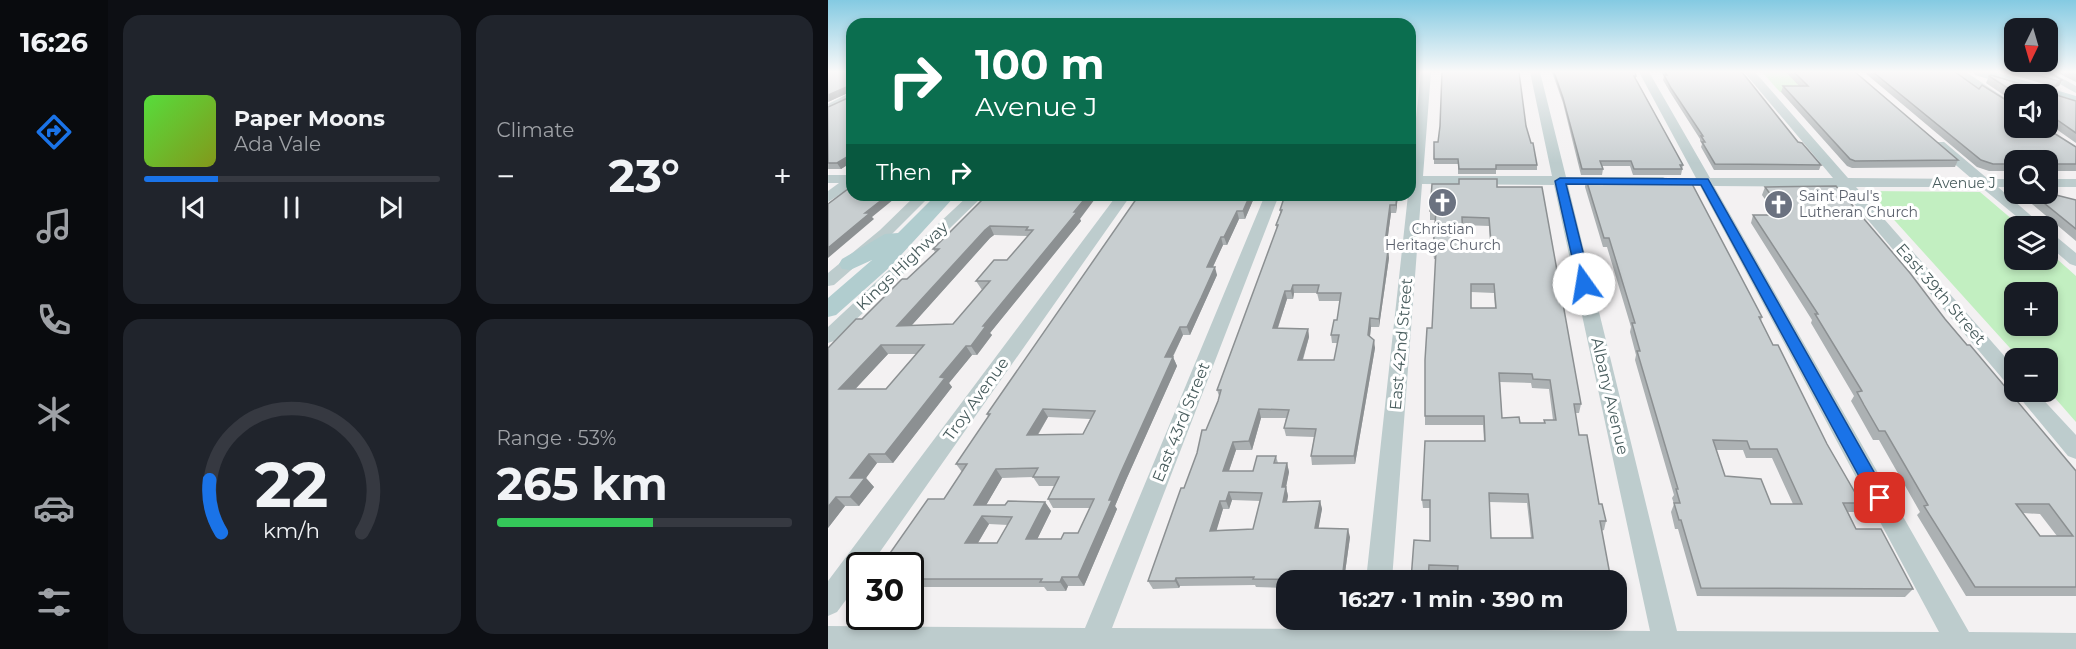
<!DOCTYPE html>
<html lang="en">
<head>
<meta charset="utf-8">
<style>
	body { margin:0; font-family:Montserrat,sans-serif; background:#20242c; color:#f1f3f6; height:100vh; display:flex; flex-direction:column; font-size:22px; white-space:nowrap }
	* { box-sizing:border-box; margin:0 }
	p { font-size:20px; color:#9ea1a6 }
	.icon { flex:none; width:33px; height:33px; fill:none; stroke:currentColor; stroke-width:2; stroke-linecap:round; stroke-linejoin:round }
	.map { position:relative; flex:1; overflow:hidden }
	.details { display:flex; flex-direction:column; gap:15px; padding:15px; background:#0d0f14; width:720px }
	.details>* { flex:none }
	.guide { position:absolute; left:18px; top:18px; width:570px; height:183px; border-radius:18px; box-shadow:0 3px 9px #0003; background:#0b6e4f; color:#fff; overflow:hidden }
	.needle { width:39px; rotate:185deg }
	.tools { position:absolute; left:1176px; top:18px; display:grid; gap:12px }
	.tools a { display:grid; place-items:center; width:54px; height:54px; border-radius:12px; background:#171b24; box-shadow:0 3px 9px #0003; font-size:30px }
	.speed { position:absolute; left:18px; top:552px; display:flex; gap:12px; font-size:30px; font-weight:700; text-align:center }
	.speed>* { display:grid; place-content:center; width:78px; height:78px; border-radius:50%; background:#171b24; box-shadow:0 3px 9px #0003; line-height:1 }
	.speed .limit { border:3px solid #111; border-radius:9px; background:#fff; color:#111 }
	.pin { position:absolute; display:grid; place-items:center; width:51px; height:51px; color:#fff; margin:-26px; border-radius:12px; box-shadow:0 3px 9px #0006 }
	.me { position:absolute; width:66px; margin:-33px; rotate:347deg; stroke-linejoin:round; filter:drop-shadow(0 0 4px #0008) }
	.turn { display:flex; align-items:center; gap:21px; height:126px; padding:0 30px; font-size:27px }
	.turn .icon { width:78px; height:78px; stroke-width:2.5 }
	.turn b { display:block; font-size:42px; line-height:51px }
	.then { display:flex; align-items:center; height:57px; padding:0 30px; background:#0003; gap:12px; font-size:22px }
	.big { font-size:45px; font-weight:700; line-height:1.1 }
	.details .card { flex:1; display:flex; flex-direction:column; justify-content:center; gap:9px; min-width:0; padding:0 21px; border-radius:18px; background:#20242c }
	.details .dial { align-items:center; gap:0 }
	.dial svg { height:156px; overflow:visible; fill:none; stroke:#363941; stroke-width:7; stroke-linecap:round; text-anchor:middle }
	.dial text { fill:#f1f3f6; stroke:none }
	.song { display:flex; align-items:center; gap:18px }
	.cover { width:72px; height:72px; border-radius:9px; background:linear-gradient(135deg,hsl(110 70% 55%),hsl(70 70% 35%)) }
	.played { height:6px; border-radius:3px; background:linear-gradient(90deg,#1a73e8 25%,#363941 25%) }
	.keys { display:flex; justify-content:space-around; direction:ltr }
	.heat { display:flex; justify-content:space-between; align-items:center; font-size:33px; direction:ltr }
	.charge { height:9px; border-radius:4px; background:linear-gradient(90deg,#34c759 53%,#363941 0) }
	.details .tiles { flex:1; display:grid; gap:15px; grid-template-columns:repeat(2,1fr) }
	.trip { position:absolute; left:448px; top:570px; width:351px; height:60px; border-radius:18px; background:#171b24; box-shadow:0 3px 9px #0003; font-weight:700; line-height:60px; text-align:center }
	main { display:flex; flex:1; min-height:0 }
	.tab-bar { display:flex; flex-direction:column; width:108px; justify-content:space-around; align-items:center; background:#090b0e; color:#9ea1a6 }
	.tab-bar .icon { width:42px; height:42px }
	.tab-bar .selected { color:#1a73e8 }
	.tab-bar b { font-size:27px; color:#f1f3f6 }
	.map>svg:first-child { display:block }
	.green { fill:#c2efc1; fill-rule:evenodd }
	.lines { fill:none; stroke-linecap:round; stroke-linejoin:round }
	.minor { fill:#bdcccd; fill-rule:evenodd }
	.major { fill:#b1cdcf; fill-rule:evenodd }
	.wall { fill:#acb1b3; fill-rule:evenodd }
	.shaded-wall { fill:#8c9092 }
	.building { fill:#c8ced0; stroke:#8c9092; stroke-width:1.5; fill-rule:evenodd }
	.route { fill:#1a73e8; stroke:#114b97; stroke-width:1.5 }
	.labels { text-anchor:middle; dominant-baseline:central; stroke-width:6; stroke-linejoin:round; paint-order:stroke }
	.far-street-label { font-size:14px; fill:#495d5e; stroke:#fff }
	.far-worship-label { font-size:14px; fill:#5b616d; stroke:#fff; text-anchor:start }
	.street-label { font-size:16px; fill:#495d5e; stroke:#fff }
</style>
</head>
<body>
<main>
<nav class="tab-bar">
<b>16:26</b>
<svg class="icon selected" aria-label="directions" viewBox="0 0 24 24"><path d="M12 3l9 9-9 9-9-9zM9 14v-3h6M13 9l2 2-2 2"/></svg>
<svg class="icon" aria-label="music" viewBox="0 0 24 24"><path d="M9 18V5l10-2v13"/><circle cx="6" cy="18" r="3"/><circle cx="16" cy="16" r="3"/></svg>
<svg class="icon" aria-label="phone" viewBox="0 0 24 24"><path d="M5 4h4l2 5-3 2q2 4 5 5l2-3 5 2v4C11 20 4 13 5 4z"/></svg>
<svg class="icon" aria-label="climate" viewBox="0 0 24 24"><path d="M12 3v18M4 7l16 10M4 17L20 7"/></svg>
<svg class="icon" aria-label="car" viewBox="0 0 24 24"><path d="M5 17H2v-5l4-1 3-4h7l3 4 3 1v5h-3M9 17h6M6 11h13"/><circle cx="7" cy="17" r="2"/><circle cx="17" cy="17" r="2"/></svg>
<svg class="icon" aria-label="filters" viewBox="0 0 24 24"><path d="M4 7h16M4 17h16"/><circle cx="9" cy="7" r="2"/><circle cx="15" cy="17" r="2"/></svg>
</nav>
<section class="details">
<div class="tiles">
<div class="card">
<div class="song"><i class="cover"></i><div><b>Paper Moons</b><p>Ada Vale</p></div></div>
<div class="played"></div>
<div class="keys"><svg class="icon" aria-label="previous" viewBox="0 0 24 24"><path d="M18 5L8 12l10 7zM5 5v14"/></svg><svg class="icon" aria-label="pause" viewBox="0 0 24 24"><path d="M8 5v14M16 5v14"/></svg><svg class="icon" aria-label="next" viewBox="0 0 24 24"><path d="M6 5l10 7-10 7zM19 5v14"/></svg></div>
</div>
<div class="card"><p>Climate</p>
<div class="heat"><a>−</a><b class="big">23°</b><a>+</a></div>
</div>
<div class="card dial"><svg viewBox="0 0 100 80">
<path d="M14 69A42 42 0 1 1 86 69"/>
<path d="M14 69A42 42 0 0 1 8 42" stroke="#1a73e8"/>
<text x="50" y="56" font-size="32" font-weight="700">22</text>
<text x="50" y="72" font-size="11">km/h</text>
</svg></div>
<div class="card"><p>Range · 53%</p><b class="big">265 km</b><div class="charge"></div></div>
</div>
</section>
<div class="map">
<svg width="1248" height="649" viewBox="0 0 1248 649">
	<rect width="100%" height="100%" fill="#f3f1f2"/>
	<path class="green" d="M934 72H961L977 92H952Z
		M1040 191 1152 192 1192 226H1186V260H1220V251L1248 276V422L1220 390V358H1191ZM1186 292H1220V326H1186Z"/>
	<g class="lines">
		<path class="minor" d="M593 72H603L595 176H724L702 72H712L738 177H835L842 181 835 185H740L849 631 1111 632 872 186 864 185 862 182 868 178 811 72H821L882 178H1005L916 72H927L1020 178 1144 179 1108 148 1106 145 1108 142H1116L1160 179H1186V187H1170L1215 226H1200L1153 187H1028L1186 367V386L1179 384 1012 187 886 186 1141 632 1248 633V649H0V626L257 628 437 195H451L284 628 533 629 535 620H561V629L822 631 726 185 594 184 564 580H538L580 195H582V173Z
			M1126 72H1138L1186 104V112Z
			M1210 72H1223L1248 86V93Z
			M24 92V100L0 112V104Z
			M0 175H24V187L0 202V191L11 183H0Z
			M1220 179H1248V187H1220Z
			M88 195H103L62 236 6 285 0 286V273L52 230Z
			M141 195H156L6 341 0 343V327Z
			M289 195H303L42 566H32V581L9 612 0 616V581Z
			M1220 232 1225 234 1248 253V266L1242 264 1220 245Z
			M1187 392H1208L1248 435V459L1240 456Z"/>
		<path class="major" d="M1145 72H1167L1248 96V105L1220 97V94H1211L1147 75Z
			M108 195H128L63 266 8 315 0 317V298L44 260 22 270 14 269 11 264 14 259 57 234 70 233Z"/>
	</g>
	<path class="wall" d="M24 72V162L13 169H0V107L22 97V92L0 102Z
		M724 72H807L808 76V79L855 165 853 175H805L802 166H773L775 169 774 175H753L735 103Z
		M833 72H914L970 142 993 165 991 170H886L873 147 874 144 872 141V139L842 92 835 80 836 76Z
		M958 72H1027L1130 160 1127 167 1024 168 1019 166 953 92 955 86H971Z
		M1036 72H1127L1186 128 1248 147V171H1220V160H1186V171H1161L1149 167Z
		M1175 72H1221L1234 80 1231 86 1226 87Z
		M1228 72H1248V82Z
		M1161 76 1248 101V143L1221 124 1220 94H1186V102L1158 83Z
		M698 126 709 165V170H668V174H630V164H606V142H610Z
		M758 179 781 184H811L812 180 934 317 933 321 945 345 999 444 1033 503 1027 512H1020L1028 529 1085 589 1077 597 869 596 850 529H847L843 512 846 504 844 498 846 495 807 360 808 355 802 332 803 327 779 247H775L757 187ZM888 450H915L918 458H944L965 504H943L897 476Z
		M669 187 753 404 751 413H747L751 435 771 504 778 521 776 530 629 575 601 573V580H583L602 541V508H595L594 500 656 441 655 425H597V360L604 328 608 259H606L605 250 607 220H602V211ZM634 225 661 226 662 242H635ZM643 292 666 293 667 308H643ZM672 382 703 383 704 388 721 389 725 420H716V423H692L674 418ZM661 502 699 503 703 538H663Z
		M937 187 1117 319 1248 471V596H1138L1089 515 1092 512 1051 440H1045L1031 415 1023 401 1026 396 983 323 984 320 923 223 925 215H944L945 211 934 195ZM1195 513 1212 514 1229 536H1212Z
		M1192 194H1220L1248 200V241Z
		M159 195 252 219 253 221 162 333 164 335 149 355H144L121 383 124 387 65 463H49L38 478 46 487 31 506H17L0 528 34 319 79 279 107 252 105 249ZM166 235 200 236 179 260 148 281 154 290 125 324 84 325 162 238ZM60 354H88L58 389H27Z
		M570 195 568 213H563L558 250H560L561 258 551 327H543L542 337 547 348 527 464 484 465 483 456 486 437 458 436 456 428 458 418H433L424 450H408L401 471H425L448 456 450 463H459L461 472 458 487 460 496 459 502 492 501 494 509 490 528 522 537 516 580H459V588L428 587 427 585 352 586 351 588 325 589 320 581 390 401 391 396 389 390 449 229 448 225 452 213V210ZM466 293H489L491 301H512L509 320 503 335 504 343H510L506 360H475L481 337 480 329 450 328 459 299H465ZM404 500 432 501 425 529 388 530 395 509H401Z
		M426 198 417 219H411L399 245H395L385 267 389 275 362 335H355L345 357 349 366 298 480 287 506 289 509 256 586H240L238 591H219L216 587H93L87 595H82V566L116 499 134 472 128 464 160 417 159 414ZM220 417 262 419 255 434 210 435ZM205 477 211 486H227L220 499 225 508H262L250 533 233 539H209L223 511 217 502 177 505H158L174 478ZM161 524 180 525 169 543H150Z"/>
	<path class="shaded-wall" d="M1234 80 1231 86 1226 87 1230 81Z
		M23 85 24 91 0 102V95Z
		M1225 117 1221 124H1220V118Z
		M24 154V162L13 169 9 163Z
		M60 195H71L44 217 46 219 0 258V248L37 213Z
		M260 195H270L252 219 253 221 162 333 164 335 149 355 143 346 155 326Z
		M422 195H425L426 198 417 219 415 211Z
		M569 195H570L568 213V205Z
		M562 205 563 213 557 258 556 250Z
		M409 211 411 219 399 245 396 237Z
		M162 226 166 235 162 238 75 335 69 326 157 230Z
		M393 237 395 245 381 275 379 267Z
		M560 250 561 258 551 327V319Z
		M387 267 389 275 362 335 359 327Z
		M465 285 466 293 465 299 463 291Z
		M457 291 459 299 447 336 445 328Z
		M542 318 543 327 541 344 540 335Z
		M352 327 355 335 340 366 337 357Z
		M480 329 481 337 472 368 470 360Z
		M546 340 547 348 527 464 526 456Z
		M53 345 60 354 19 398 11 389Z
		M138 346 144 355 121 383 124 387 65 463 57 454 112 377Z
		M345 357 349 366 298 480 287 506 289 509 256 586 250 577 293 472Z
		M215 409 220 417 204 444 199 435Z
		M431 409 433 418 424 450 421 441Z
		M405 442 408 450 398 479 395 471Z
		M41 454 49 463 38 478 46 487 31 506 22 497V478Z
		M459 463 461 472 458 487 460 496 457 510 455 502 454 487Z
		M168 469 174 478 153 514 146 505Z
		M401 492 404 500 401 509 398 501Z
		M8 497 17 506 0 528V507Z
		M392 501 395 509 386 539 382 531Z
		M492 501 494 509 489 537 487 528Z
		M217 502 223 511 205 548 198 539Z
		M154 516 161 524 145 551 137 543Z
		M520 529 522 537 516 580H514Z
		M234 577 240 586 238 591 232 582Z
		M348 578 352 586 351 588 347 581Z
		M84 579 93 587 87 595 82 591V581Z"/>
	<path class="building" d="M0 72H24V154L9 163H0V107L22 97 23 85 0 95Z
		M614 72H691L698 126 703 143H705L709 165H668V169H631L630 159H606V142H610L612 126Z
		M726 72H807L808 76H806L855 165H852L854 169H806L803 161H772L775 169H754L735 98Z
		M837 72H914L970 142 974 143 993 165 887 164 874 142H877L873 136H875L843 88 836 75H839Z
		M966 72H1027L1130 160 1027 161 1022 159 955 86H980Z
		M1045 72H1127L1151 89 1154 85 1186 105V128H1218L1248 147V164H1220V160H1186V164H1165L1153 160Z
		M1199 72H1221L1234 80 1230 81Z
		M1163 75 1248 101V133L1225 117 1220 118V94H1189L1161 76Z
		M631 179H669V187H714L753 404H746L751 435H759L771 504H774L778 521H772L783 580H629L630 566 601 565 600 580H583L586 540 602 541V500H594L597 441H657L656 416H597V360L599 328H604L608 250H605L608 211H602L604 184H631ZM634 217 661 218 663 242H635ZM643 284H666L668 308H643ZM671 373 704 374 705 379 722 380 728 420H716L717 423H692L691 417 674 418ZM661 493 700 494 705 538H663Z
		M758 179H780L781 184H814L812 180H862L934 317H931L945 345H950L999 444 1033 503H1015L1028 529H1053L1085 589 873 588 853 520H851L846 503H852L848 489H850L809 351H812L804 323H807L781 238H776ZM885 440 919 441 922 449H949L974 504H943L933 479 897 476Z
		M24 186V195H60L37 213H42L0 248V204Z
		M1008 186 1082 273 1117 319 1139 345H1142L1248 471V587H1147L1096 506 1100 505 1057 431H1051L1036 405 1029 392 1034 391 987 314H990L925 215H953L947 206H951L937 187ZM1188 504H1221L1245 536H1212Z
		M1220 193 1248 200V229L1205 194H1220Z
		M159 195H260L246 212H249L155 326H158L143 346H138L112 377 117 378 57 454H41L22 478H37L22 497H8L0 507V348L28 319H34L74 279H79L111 249H105ZM162 226 200 227 198 230H205L179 260H166L148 281H162L125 324 69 326 157 230ZM53 345H96L58 389H11Z
		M311 195H422L415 211H409L396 237H393L379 267H387L373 298 359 327H352L337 357H345L293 472 281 500H284L250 577H234L232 582H212L214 579H84L82 581V566H53L100 499H116L139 464H128L162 414H159ZM215 409 267 411 255 434 199 435ZM210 468 205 477H231L220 499H266L250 533H236L233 539H198L217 502 180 501 177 505H146L168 469ZM154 516 184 517 169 543H137Z
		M457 195H569L568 205H562L556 250H560L551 319 542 318 540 335 546 340 526 456H483L488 429 456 428 461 410 431 409 421 441 405 442 395 471H425L429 456H448L446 463H459L454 487H458L455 502 492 501 487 528 520 529 514 580 425 579 426 577 348 578 347 581H320L353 488H356L369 453 374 430H378L390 401 393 390H389L450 225H448L454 210H452ZM465 285H491L489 293H513L509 320H506L503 335H511L506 360H470L480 329 445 328 457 291H463ZM401 492 434 493 425 529 382 531 392 501H398Z"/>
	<linearGradient id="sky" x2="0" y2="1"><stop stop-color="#84cae2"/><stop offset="0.44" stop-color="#faf9f9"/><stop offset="1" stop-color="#faf9f9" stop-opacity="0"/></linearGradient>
	<rect width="1248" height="163" fill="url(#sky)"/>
	<path class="route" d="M732 178 880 179 1058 493 1061 498 1058 504 1052 506 1046 504 873 185 738 184 763 284 756 288 750 284 727 181Z"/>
	<defs>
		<symbol id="church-disc" viewBox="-11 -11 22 22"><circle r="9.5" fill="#6b7280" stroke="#fff"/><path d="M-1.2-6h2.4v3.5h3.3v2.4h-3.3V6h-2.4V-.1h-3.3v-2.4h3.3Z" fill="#fff"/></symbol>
	</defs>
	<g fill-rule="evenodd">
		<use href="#church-disc" x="598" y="186" width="33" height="33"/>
		<use href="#church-disc" x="934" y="188" width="33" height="33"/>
	</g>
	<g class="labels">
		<g class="far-street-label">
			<text x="1136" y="183">Avenue J</text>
		</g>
		<g class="far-worship-label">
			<text x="971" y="196">Saint Paul's<tspan x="971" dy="16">Lutheran Church</tspan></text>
			<text x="615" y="229" text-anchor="middle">Christian<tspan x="615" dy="16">Heritage Church</tspan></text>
		</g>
		<g class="street-label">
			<text transform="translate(74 266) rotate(-44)">Kings Highway</text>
			<text transform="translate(1113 294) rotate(49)">East 39th Street</text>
			<text transform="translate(573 344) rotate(-85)">East 42nd Street</text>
			<text transform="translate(782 396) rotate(77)">Albany Avenue</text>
			<text transform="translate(148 399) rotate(-54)">Troy Avenue</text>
			<text transform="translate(353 422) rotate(-68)">East 43rd Street</text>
		</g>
	</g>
</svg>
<div class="tools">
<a><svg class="needle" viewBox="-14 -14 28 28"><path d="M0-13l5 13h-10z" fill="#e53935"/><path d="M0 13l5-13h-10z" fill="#9ea1a6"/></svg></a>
<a><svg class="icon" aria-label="sound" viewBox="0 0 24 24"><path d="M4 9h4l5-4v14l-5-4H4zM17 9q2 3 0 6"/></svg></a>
<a><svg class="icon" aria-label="search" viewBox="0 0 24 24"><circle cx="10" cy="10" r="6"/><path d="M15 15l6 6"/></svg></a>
<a><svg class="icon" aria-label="layers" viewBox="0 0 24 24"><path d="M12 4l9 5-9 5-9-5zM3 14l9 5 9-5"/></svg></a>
<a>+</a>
<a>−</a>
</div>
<div class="speed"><div class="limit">30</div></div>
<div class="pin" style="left:1052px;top:498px;background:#d93025"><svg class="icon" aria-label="arrive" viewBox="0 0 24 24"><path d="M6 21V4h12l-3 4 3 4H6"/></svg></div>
<svg class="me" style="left:756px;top:284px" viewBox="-20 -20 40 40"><circle r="19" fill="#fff"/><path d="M0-13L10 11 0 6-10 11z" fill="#1a73e8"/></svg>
<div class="trip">16:27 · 1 min · 390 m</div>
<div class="guide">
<div class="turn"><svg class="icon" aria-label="right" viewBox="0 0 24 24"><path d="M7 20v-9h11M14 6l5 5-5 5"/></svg><div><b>100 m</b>Avenue J</div></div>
<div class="then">Then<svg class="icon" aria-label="right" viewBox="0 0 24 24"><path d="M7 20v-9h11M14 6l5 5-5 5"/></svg></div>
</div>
</div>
</main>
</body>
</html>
